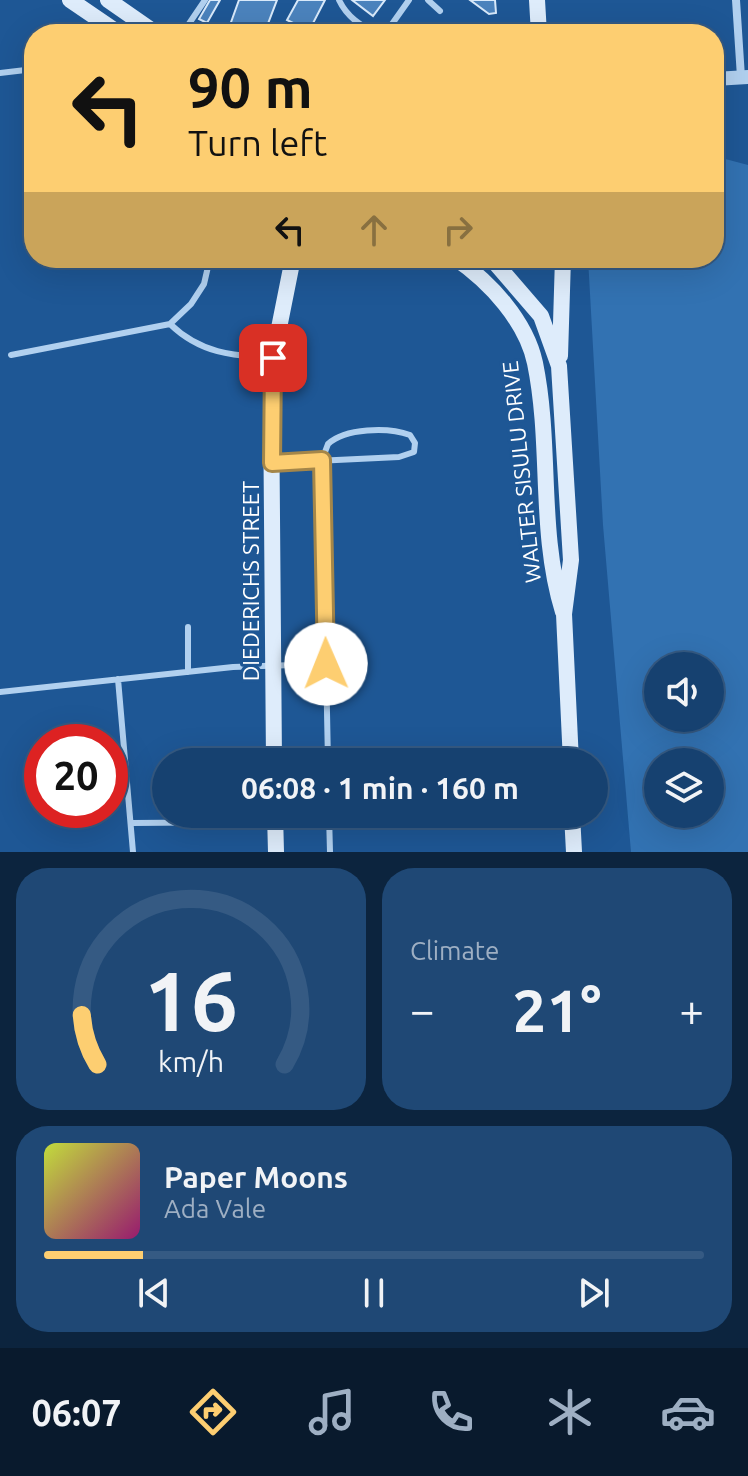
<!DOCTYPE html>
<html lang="en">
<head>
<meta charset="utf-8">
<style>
	body { margin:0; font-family:Ubuntu,sans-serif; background:#1f4875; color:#f1f3f6; height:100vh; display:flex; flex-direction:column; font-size:30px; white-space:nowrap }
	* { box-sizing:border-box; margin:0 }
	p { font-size:26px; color:#9eafc3 }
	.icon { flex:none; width:44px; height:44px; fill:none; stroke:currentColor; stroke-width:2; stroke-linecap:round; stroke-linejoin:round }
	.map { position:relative; height:852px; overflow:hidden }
	.side { display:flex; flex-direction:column; gap:16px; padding:16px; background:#0c243e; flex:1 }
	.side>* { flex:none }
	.top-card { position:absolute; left:24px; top:24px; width:700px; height:244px; border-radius:32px; box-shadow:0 8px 32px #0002,0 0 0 2px #355a83; background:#fdce71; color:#111; overflow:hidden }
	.fabs { position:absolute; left:644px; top:652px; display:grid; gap:16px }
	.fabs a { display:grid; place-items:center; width:80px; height:80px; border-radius:50%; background:#164170; box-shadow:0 8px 32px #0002,0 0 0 2px #355a83; font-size:40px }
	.speed { position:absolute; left:24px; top:724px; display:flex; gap:16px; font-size:40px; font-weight:700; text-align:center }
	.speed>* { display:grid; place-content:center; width:104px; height:104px; border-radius:50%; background:#164170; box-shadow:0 8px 32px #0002,0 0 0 2px #355a83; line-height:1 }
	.speed .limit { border:12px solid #d22; background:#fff; color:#111 }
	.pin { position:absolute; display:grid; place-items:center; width:68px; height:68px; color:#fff; margin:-34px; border-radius:16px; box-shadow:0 4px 12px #0006 }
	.me { position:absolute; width:88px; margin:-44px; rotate:359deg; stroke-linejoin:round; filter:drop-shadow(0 0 6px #0008) }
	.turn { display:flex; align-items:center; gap:28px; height:168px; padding:0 32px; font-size:36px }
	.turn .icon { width:104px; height:104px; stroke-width:2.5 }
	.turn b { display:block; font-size:56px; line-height:68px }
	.lanes { display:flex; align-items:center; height:76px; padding:0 32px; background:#0003; justify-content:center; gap:40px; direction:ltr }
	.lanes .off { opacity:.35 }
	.big { font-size:60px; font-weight:700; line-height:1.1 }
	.side .widget { flex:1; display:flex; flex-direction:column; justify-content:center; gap:12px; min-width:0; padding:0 28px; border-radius:32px; background:#1f4875 }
	.side .dial { align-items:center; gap:0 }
	.dial svg { height:208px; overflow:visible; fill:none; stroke:#355a83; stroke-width:7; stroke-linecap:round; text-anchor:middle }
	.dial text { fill:#f1f3f6; stroke:none }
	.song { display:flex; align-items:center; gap:24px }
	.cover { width:96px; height:96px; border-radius:12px; background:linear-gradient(135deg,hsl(70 70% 55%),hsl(320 70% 35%)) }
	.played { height:8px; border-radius:4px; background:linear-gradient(90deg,#fdce71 15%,#355a83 15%) }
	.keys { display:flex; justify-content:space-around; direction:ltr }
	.heat { display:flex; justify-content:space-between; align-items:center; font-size:44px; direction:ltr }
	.side .tiles { flex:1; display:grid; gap:16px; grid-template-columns:1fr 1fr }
	.widget:last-child { grid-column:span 2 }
	.trip { position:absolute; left:152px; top:748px; width:456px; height:80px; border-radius:40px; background:#164170; box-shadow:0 8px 32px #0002,0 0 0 2px #355a83; font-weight:700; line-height:80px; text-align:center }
	.tab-bar { display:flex; height:128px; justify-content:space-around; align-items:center; background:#091a2d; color:#9eafc3 }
	.tab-bar .icon { width:56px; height:56px }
	.tab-bar .on { color:#fdce71 }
	.tab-bar b { font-size:36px; color:#f1f3f6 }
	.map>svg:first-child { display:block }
	.green { fill:#3272b2; fill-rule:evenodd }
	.building { fill:#4b83bd; stroke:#d8e9fa; stroke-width:2 }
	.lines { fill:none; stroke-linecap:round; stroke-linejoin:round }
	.service { stroke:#b1d0ef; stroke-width:6 }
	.minor { stroke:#b1d0ef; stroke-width:8 }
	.tertiary { stroke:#b1d0ef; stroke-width:14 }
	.secondary { stroke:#deecfb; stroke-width:16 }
	.route-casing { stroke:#a48649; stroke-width:20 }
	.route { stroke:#fdce71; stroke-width:14 }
	.labels { text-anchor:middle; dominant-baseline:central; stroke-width:6; stroke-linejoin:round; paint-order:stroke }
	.street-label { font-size:22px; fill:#fff; stroke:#1e5795 }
</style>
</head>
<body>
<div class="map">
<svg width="748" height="852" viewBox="0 0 748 852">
	<rect width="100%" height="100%" fill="#1e5795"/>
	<path class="green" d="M714 156 748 165V852H631L603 525 588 258H714ZM658 666H710V718H658ZM658 762H710V814H658Z"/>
	<path class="building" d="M210 0H220L207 23 199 19Z
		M239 0H277L264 34 230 25Z
		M298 0H325L309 31 287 20Z
		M352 0H385L373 16Z
		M470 0H495L496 13 489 14Z"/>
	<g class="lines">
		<path class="service" d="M339 0C346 15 361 28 378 32L392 24 409 0
			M428 0 440 11
			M182 34 205 0
			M0 73 34 69
			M170 324C200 353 232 356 273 358
			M11 355 170 324 191 304 204 284 210 258
			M274 463 399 457 414 452 415 443 410 435C388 427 345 428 328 444L322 460 328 762
			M188 627V672
			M118 679 133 852
			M0 692 233 667 326 664
			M329 814 330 852
			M132 823 272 822"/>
		<path class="minor" d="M736 0 741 77"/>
		<path class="tertiary" d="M714 79 748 77"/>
		<path class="secondary" d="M70 0 120 34
			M108 0 157 34
			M537 0 539 34
			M455 258C490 282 526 321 535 363 552 446 538 531 563 612
			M491 258 541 316 559 366 571 560 564 614 571 762
			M560 356 563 258
			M274 762 271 396 273 358 293 258
			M275 814 276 852
			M572 814 574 852"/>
	</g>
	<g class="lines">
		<defs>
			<path id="route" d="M273 358 272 463 322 460 326 664"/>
		</defs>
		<use href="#route" class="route-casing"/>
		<use href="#route" class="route"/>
	</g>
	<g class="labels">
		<g class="street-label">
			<text transform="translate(521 472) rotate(-96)">WALTER SISULU DRIVE</text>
			<text transform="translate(250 581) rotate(-90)">DIEDERICHS STREET</text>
		</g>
	</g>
</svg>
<div class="fabs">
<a><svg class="icon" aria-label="sound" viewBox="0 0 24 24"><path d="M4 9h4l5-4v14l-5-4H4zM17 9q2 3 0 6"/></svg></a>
<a><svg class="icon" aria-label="layers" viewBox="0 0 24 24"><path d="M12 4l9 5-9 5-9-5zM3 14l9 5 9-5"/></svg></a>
</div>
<div class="speed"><div class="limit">20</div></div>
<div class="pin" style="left:273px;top:358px;background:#d93025"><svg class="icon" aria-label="arrive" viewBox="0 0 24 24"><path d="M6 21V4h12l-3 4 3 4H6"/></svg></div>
<svg class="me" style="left:326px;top:664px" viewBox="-20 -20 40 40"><circle r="19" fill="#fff"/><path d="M0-13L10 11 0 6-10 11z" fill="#fdce71"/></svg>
<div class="trip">06:08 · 1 min · 160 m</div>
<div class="top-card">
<div class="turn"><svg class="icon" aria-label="left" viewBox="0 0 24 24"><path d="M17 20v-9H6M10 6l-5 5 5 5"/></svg><div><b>90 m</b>Turn left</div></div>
<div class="lanes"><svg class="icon" aria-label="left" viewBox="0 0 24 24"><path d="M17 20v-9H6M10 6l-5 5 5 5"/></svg><svg class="icon off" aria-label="ahead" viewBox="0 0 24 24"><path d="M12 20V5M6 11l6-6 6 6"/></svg><svg class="icon off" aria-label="right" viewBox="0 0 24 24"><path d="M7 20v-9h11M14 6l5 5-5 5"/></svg></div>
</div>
</div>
<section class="side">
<div class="tiles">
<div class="widget dial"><svg viewBox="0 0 100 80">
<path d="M14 69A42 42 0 1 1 86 69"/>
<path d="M14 69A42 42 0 0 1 8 50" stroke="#fdce71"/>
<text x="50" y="56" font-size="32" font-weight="700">16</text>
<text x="50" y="72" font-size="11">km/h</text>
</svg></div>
<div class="widget"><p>Climate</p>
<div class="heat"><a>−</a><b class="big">21°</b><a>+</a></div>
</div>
<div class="widget">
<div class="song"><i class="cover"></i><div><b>Paper Moons</b><p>Ada Vale</p></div></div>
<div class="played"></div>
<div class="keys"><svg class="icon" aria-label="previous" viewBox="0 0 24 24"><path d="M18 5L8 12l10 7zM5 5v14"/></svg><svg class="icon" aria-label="pause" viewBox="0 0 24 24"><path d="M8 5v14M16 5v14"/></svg><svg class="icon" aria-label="next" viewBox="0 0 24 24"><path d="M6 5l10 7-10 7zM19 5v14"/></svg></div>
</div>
</div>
</section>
<nav class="tab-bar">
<b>06:07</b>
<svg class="icon on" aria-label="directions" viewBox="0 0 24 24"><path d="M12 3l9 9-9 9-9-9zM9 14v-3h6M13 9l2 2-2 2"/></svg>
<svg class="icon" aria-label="music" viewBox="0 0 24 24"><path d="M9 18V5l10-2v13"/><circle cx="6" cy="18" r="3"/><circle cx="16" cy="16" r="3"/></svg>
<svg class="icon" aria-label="phone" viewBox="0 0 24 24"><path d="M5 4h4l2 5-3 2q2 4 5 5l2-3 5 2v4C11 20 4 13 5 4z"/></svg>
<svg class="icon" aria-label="climate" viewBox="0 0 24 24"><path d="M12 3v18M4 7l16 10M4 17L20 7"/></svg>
<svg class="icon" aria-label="car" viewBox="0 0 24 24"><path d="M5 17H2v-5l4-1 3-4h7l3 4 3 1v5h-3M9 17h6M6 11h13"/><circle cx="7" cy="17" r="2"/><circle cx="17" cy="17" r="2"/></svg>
</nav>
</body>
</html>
